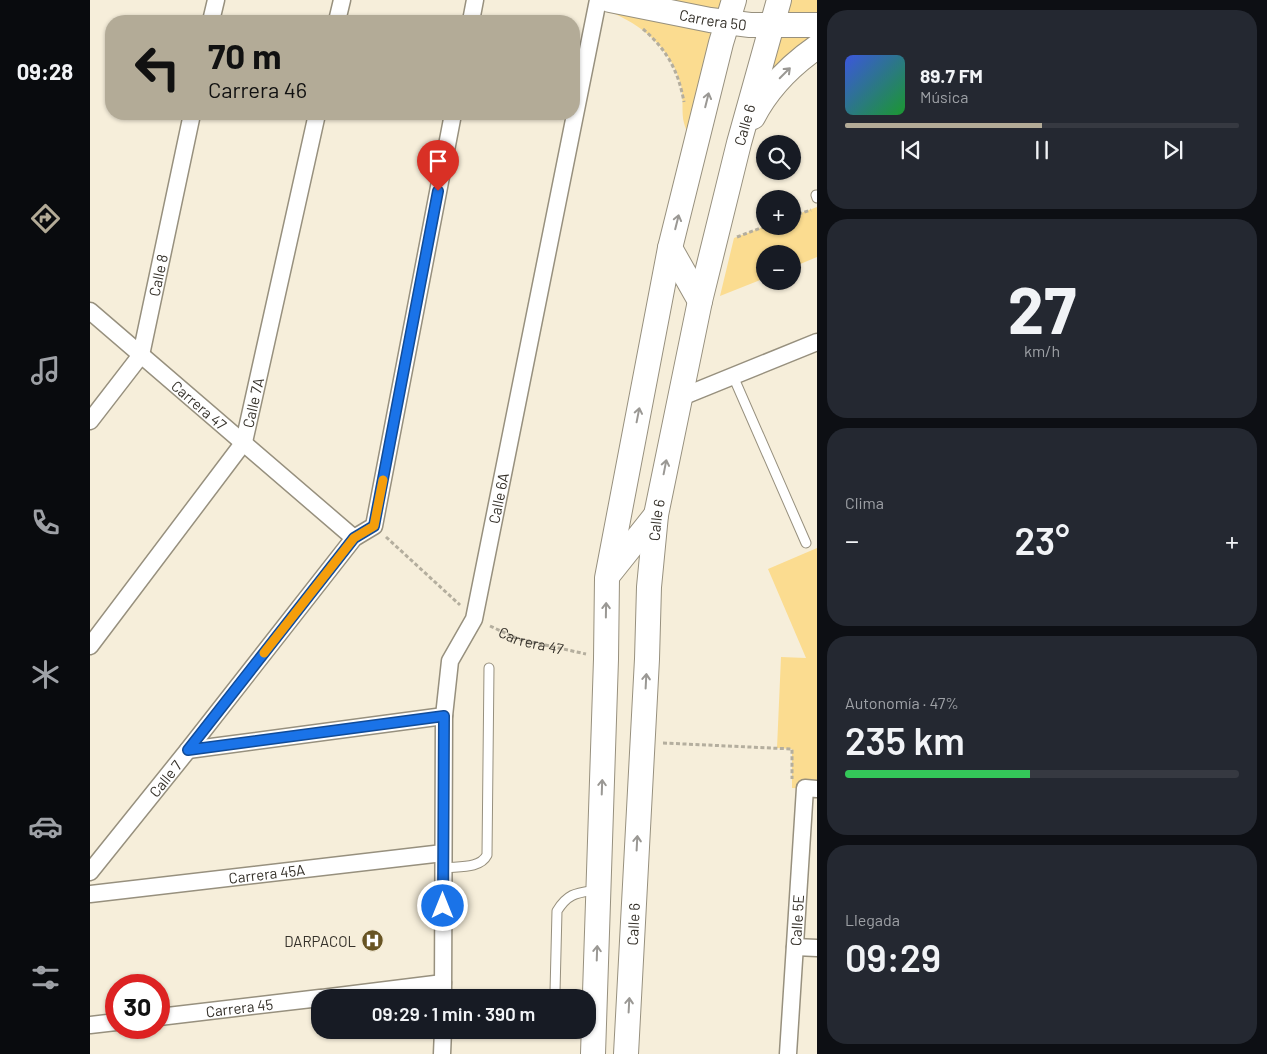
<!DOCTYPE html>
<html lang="es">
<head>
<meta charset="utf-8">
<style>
	body { margin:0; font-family:Barlow,sans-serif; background:#242831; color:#f1f3f6; height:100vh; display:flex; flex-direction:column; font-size:19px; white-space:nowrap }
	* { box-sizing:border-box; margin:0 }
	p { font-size:16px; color:#9ea1a6 }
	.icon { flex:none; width:28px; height:28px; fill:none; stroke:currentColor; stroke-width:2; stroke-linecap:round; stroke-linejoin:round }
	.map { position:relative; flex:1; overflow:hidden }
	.side { display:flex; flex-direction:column; gap:10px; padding:10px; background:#0d0f14; width:450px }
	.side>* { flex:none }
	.hud { position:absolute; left:15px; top:15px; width:475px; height:105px; border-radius:20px; box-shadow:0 1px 4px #0004; background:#b3ab97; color:#111; overflow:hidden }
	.controls { position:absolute; left:666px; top:135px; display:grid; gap:10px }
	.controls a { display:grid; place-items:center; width:45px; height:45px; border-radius:50%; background:#171b24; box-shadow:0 1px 4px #0004; font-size:25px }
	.speed { position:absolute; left:15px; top:974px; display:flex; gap:10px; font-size:25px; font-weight:700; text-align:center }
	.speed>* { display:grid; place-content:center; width:65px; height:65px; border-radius:50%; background:#171b24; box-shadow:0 1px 4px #0004; line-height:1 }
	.speed .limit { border:8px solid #d22; background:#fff; color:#111 }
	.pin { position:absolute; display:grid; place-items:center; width:42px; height:42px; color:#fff; margin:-51px -21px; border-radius:50% 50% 50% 0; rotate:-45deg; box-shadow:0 0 5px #0007 }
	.pin .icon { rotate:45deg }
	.me { position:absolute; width:55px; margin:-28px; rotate:0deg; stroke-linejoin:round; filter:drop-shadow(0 0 4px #0008) }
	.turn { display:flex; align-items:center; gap:18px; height:105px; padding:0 20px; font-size:22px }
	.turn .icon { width:65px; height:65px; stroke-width:2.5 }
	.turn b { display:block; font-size:35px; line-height:42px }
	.big { font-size:38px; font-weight:600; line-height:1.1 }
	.side .widget { flex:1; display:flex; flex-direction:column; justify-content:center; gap:8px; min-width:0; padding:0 18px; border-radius:20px; background:#242831 }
	.side .dial { align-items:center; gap:0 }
	.dial b { font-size:65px; line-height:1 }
	.song { display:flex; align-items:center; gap:15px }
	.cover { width:60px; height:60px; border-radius:8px; background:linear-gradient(135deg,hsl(230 70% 55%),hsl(130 70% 35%)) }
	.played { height:5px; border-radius:2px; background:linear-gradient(90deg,#b3ab97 50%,#363941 50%) }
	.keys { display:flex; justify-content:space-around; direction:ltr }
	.heat { display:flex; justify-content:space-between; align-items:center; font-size:28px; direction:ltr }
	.charge { height:8px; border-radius:4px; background:linear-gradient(90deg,#34c759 47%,#363941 0) }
	.trip { position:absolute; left:221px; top:989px; width:285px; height:50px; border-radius:20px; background:#171b24; box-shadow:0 1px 4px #0004; font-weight:600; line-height:50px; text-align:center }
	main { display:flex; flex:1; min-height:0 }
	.tabs { display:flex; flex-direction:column; width:90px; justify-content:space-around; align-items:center; background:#090b0e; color:#9ea1a6 }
	.tabs .icon { width:35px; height:35px }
	.tabs .on { color:#b3ab97 }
	.tabs b { font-size:22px; color:#f1f3f6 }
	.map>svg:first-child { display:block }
	.green { fill:#fbdc90 }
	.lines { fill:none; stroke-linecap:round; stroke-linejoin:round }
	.lane-casing { stroke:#97907e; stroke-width:11 }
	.street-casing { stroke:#97907e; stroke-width:19 }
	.secondary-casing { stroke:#97907e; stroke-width:26 }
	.path { stroke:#b4ae9e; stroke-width:3; stroke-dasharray:4 2.5; stroke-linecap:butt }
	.lane { stroke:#fff; stroke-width:9 }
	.street { stroke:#fff; stroke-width:16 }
	.secondary { stroke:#fff; stroke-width:24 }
	.oneway { stroke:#9a9894 }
	.route-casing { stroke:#114b97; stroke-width:12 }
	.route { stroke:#1a73e8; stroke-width:9 }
	.slow { stroke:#f59e0b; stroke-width:9 }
	.labels { text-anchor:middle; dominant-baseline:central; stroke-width:5; stroke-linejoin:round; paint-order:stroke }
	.street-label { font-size:15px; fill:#35312a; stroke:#f6eeda }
	.poi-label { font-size:15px; fill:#35312a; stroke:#f6eeda; text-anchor:end }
</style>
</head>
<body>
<main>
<nav class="tabs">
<b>09:28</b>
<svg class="icon on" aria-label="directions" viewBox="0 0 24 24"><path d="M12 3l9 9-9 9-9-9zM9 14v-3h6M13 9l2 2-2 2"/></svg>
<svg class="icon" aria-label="music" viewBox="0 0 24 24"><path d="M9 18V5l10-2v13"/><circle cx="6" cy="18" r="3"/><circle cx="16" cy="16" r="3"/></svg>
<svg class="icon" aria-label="phone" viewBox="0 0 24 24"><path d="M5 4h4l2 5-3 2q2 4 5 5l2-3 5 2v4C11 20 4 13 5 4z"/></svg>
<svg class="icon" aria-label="climate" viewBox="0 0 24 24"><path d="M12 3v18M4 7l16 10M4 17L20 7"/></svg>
<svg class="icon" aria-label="car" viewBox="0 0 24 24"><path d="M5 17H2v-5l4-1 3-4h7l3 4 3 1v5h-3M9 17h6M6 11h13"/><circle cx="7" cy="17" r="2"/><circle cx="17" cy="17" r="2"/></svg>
<svg class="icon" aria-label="filters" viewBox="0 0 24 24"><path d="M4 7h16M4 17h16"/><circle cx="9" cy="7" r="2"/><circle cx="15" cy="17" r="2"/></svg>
</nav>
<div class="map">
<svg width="727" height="1054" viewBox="0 0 727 1054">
	<rect width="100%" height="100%" fill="#f6eeda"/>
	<path class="green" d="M520 0H644L605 148C602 140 596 132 594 123 591 113 594 97 591 85 582 51 556 28 525 14L528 2Z
		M689 0H727V47L678 93Z
		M727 207V257L703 267 702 254H675V278L630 296 644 238 676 226H702L703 216Z
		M727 548V789L702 788V749L687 748 691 657 716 658 678 569Z"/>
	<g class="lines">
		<defs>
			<path id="lane" d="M726 195 727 198
				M643 376 716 543
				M353 868C368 866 390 869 397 855L399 668
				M468 998 465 992 467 911C478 893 487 893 506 890"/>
			<g id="street">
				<path d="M121 21 126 0"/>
				<path d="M247 21 252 0"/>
				<path d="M381 21 385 0"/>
				<path id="s2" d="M0 311 264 538"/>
				<path d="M589 398 727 342"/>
				<path id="s3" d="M0 421 51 355 102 114"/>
				<path id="s4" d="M0 646 154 442 227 114"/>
				<path d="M98 750 354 716"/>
				<path id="s5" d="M0 872 98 750 264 538 284 526 363 114"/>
				<path id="s6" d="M0 894 353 853"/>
				<path d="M705 947 727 948"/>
				<path d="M232 998 353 983"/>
				<path id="s7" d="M353 998 354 716 360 661 384 619 508 0"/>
				<path id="s8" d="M69 1017 230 998"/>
				<path d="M0 1025 26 1022"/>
				<path d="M352 1054 353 1030"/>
				<path id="s9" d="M698 1054 715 788 727 789"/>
			</g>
			<g id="secondary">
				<path id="s10" d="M520 0 620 20 660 25H727"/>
				<path d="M663 117C678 88 701 65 727 47"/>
				<path d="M580 248 610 301"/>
				<path d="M519 574 566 515"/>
				<path d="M503 1054 516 659 517 578 580 248 631 43 644 0"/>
				<path id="s11" d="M536 1054 557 659 559 587 566 515 610 301 649 143 689 0"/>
			</g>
		</defs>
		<use href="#lane" class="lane-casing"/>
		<use href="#street" class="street-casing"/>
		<use href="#secondary" class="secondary-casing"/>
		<g class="path">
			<path d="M553 29C577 50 588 70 594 102"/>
			<path d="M702 216 721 210"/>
			<path d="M647 237 676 226"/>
			<path d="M296 537 370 605"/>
			<path id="s1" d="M400 626 428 639 496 654"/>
			<path d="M573 743 702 749V779"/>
		</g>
		<use href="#lane" class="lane"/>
		<use href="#street" class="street"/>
		<use href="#secondary" class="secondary"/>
	</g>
	<defs><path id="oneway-shaft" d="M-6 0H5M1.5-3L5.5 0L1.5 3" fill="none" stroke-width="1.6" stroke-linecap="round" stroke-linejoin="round" transform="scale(1.25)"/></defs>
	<g class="oneway">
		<use href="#oneway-shaft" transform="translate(695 73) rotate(-45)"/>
		<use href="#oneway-shaft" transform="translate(617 100) rotate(-76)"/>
		<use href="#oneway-shaft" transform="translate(587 222) rotate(-76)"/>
		<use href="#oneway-shaft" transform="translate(548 415) rotate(-79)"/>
		<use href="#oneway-shaft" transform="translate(575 467) rotate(-79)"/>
		<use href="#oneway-shaft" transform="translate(516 610) rotate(-89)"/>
		<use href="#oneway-shaft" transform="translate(556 681) rotate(-87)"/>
		<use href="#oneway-shaft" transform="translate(512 787) rotate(-88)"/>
		<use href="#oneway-shaft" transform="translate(547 843) rotate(-87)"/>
		<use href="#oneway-shaft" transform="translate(507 953) rotate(-88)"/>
		<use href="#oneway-shaft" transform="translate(539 1005) rotate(-87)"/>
	</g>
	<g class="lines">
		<defs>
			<path id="route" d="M348 191 284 526 264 538 98 750 354 716 353 906"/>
		</defs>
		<use href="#route" class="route-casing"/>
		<use href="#route" class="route"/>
		<path class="slow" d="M174 653 264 538 284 526 293 480"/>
	</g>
	<defs>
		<symbol id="hospital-disc" viewBox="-11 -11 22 22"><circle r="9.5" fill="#685423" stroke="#f6eeda"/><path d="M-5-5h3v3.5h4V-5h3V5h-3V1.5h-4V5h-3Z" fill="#fff"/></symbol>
	</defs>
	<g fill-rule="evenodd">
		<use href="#hospital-disc" x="270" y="928" width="25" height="25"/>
	</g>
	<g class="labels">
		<g class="street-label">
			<text stroke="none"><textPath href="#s10" startOffset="105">Carrera 50</textPath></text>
			<text stroke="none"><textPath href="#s11" startOffset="940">Calle 6</textPath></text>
			<text stroke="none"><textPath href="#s3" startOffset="165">Calle 8</textPath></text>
			<text stroke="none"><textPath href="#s4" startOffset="296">Calle 7A</textPath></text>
			<text stroke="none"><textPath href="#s2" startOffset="144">Carrera 47</textPath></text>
			<text stroke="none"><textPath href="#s7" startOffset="509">Calle 6A</textPath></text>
			<text stroke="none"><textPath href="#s11" startOffset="535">Calle 6</textPath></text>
			<text stroke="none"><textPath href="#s1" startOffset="44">Carrera 47</textPath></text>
			<text stroke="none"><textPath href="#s5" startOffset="120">Calle 7</textPath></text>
			<text stroke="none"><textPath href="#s6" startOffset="178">Carrera 45A</textPath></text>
			<text stroke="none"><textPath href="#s9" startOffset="134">Calle 5E</textPath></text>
			<text stroke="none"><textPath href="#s11" startOffset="130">Calle 6</textPath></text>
			<text stroke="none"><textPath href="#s8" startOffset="81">Carrera 45</textPath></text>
		</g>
		<g class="poi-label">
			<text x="266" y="941">DARPACOL</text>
		</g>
	</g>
</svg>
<div class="controls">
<a><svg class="icon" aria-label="search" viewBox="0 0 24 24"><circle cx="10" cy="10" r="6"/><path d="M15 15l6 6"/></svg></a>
<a>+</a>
<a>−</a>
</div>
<div class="speed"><div class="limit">30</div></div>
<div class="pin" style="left:348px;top:191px;background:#d93025"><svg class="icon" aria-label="arrive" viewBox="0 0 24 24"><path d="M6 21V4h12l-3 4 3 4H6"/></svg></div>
<svg class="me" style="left:353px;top:906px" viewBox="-20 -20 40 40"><circle r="17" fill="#1a73e8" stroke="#fff" stroke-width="3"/><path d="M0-11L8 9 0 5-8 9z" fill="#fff"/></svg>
<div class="trip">09:29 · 1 min · 390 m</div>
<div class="hud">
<div class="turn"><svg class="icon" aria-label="left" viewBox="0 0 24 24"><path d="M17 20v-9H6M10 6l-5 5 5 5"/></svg><div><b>70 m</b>Carrera 46</div></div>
</div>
</div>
<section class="side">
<div class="widget">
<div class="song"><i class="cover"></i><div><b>89.7 FM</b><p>Música</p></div></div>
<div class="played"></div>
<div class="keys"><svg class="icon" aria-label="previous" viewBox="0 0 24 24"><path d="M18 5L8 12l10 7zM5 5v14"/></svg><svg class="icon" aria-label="pause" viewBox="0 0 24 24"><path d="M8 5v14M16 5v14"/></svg><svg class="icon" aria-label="next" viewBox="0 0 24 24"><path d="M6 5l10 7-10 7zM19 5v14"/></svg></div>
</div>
<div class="widget dial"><b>27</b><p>km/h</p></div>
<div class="widget"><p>Clima</p>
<div class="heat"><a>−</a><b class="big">23°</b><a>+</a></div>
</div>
<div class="widget"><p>Autonomía · 47%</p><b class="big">235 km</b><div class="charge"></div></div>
<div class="widget"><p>Llegada</p><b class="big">09:29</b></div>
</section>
</main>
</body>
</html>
